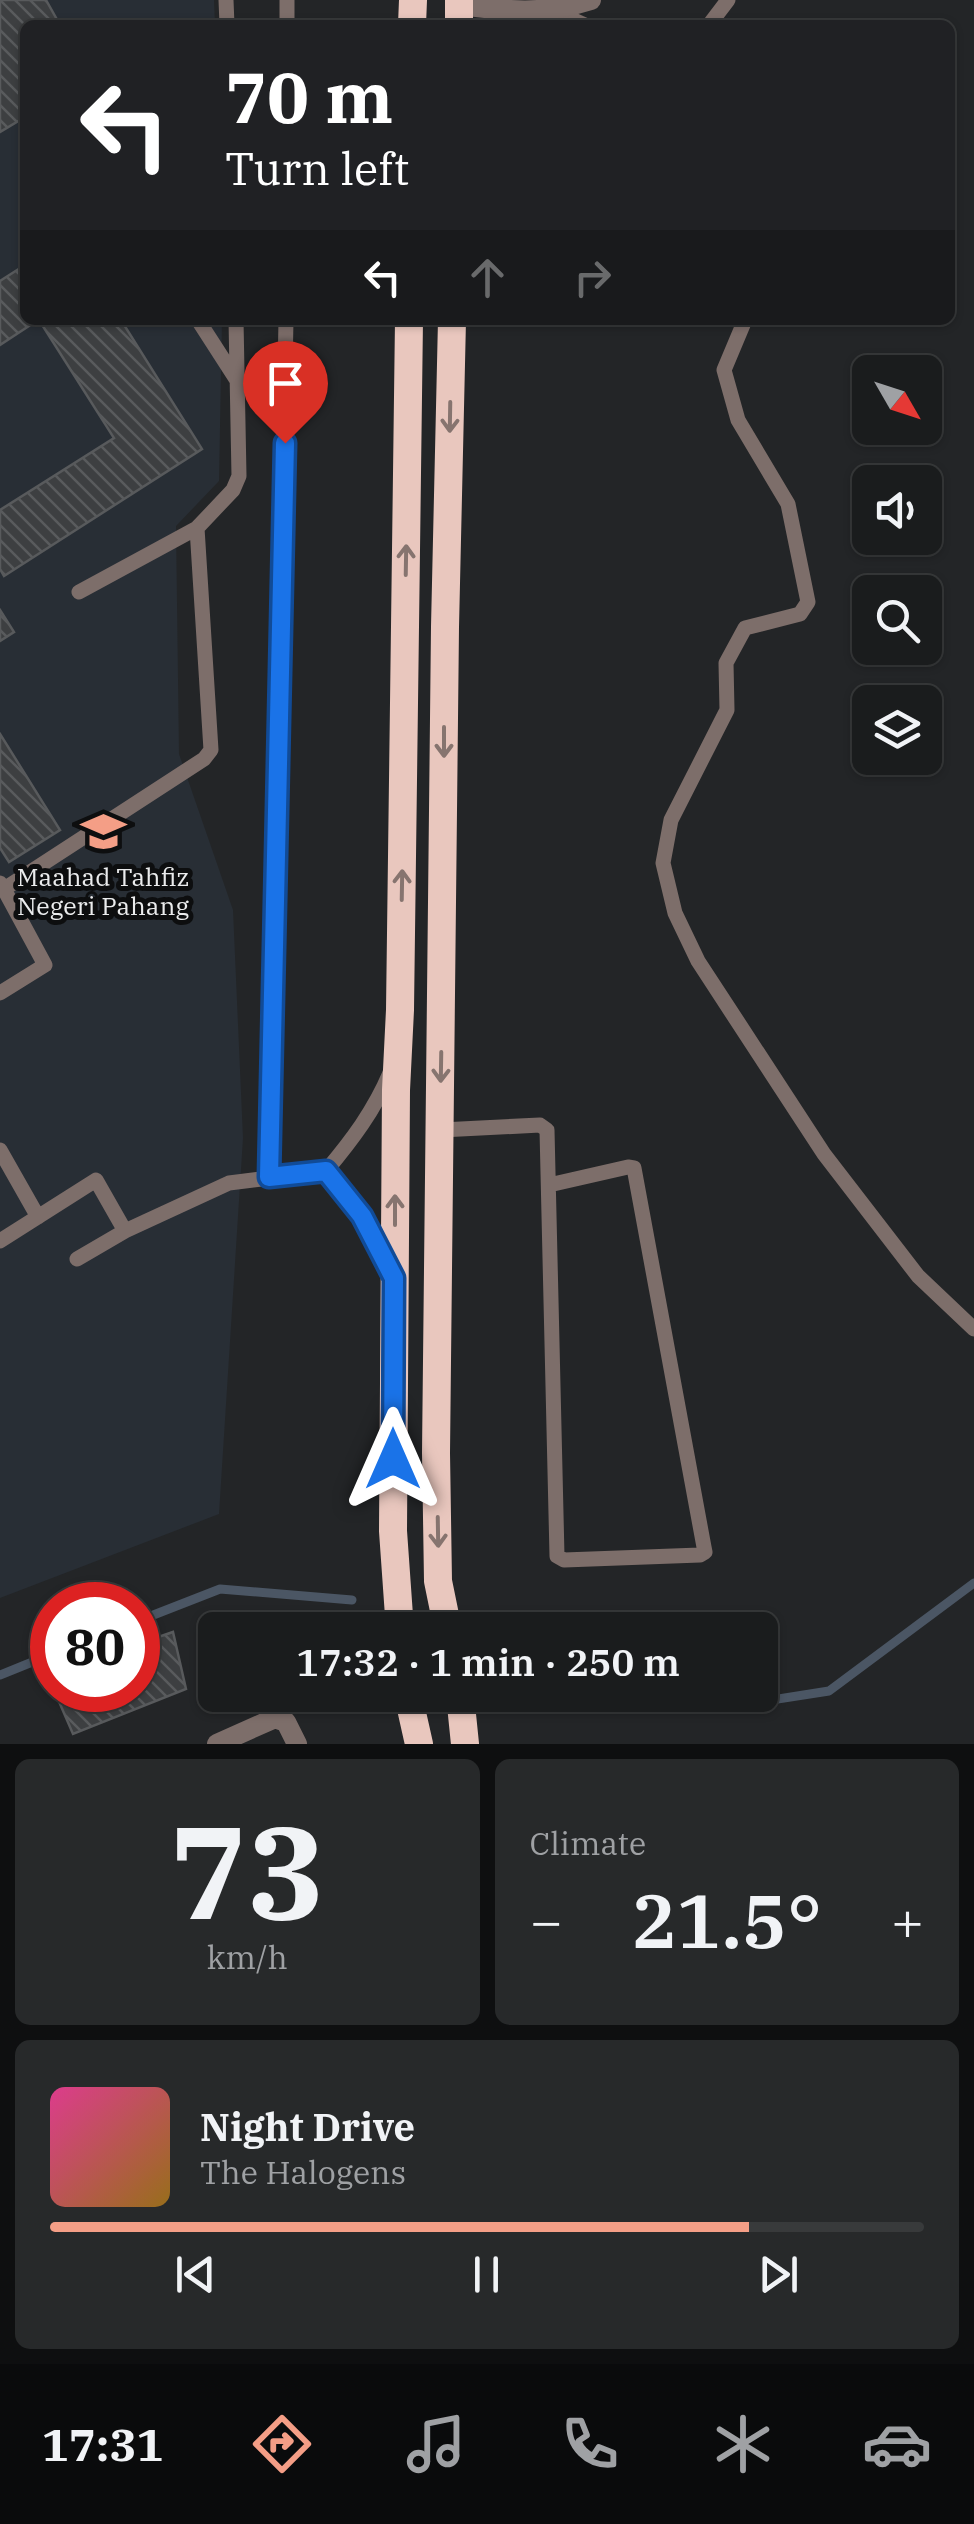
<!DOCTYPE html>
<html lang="en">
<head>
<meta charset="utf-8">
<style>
	body { margin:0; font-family:"IBM Plex Serif",serif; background:#27292a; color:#f1f3f6; height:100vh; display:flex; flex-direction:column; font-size:38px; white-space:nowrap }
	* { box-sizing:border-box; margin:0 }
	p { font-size:32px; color:#9fa1a4 }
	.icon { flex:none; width:55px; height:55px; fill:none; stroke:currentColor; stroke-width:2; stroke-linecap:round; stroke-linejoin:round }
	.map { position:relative; height:1744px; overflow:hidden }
	.side { display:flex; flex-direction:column; gap:15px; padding:15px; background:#0e0f10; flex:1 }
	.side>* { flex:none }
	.top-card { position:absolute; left:20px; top:20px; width:935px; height:305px; border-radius:15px; box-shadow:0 2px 8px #0004,0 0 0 2px #383a3b; background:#202124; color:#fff; overflow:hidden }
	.needle { width:65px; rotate:129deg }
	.buttons { position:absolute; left:852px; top:355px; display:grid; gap:20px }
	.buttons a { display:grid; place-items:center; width:90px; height:90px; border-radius:15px; background:#1a1c1d; box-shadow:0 2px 8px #0004,0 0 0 2px #383a3b; font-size:50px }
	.speed { position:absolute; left:30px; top:1582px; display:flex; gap:20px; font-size:50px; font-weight:700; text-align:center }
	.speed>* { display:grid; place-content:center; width:130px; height:130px; border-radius:50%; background:#1a1c1d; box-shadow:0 2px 8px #0004,0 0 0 2px #383a3b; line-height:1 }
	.speed .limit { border:15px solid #d22; background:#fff; color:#111 }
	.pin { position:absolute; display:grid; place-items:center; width:85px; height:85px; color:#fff; margin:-102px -42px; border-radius:50% 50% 50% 0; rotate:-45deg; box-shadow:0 0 10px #0007 }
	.pin .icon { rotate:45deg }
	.me { position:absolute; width:110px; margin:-55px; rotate:0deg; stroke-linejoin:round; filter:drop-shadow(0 0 8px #0008) }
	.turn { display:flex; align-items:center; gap:35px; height:210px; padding:0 40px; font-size:45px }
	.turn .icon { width:130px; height:130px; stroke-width:2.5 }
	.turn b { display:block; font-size:70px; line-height:85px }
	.lanes { display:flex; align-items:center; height:95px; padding:0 40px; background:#0003; justify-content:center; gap:50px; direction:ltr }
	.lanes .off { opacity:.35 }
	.big { font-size:75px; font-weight:600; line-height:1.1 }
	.side .widget { flex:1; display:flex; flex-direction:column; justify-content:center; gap:15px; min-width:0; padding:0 35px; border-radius:15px; background:#27292a }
	.side .dial { align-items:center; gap:0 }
	.dial b { font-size:130px; line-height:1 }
	.song { display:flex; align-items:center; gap:30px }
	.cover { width:120px; height:120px; border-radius:15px; background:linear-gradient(135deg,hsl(330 70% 55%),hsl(40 70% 35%)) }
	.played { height:10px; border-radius:5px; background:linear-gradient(90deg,#f49e86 80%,#383a3b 80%) }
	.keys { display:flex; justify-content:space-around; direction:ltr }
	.heat { display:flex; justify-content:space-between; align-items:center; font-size:55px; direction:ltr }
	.side .tiles { flex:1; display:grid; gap:15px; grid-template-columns:1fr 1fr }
	.widget:last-child { grid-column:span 2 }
	.trip { position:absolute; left:198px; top:1612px; width:580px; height:100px; border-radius:15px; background:#1a1c1d; box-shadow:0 2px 8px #0004,0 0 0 2px #383a3b; font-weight:600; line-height:100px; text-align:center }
	.menu { display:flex; height:160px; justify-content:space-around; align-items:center; background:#0a0b0c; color:#9fa1a4 }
	.menu .icon { width:70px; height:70px }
	.menu .active { color:#f49e86 }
	.menu b { font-size:45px; color:#f1f3f6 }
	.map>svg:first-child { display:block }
	.built { fill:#282e35 }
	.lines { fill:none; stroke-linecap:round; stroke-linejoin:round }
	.stream { stroke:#4b5664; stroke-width:9 }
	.building { fill:url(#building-back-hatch); stroke:#585a5c; stroke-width:2.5 }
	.service { stroke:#7d6e6a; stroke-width:15 }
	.minor { stroke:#7d6e6a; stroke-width:20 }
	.trunk { stroke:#e9c7be; stroke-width:28 }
	.oneway { stroke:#86746f }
	.route-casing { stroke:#114b97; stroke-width:25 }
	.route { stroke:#1a73e8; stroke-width:18 }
	.labels { text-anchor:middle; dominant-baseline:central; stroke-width:10; stroke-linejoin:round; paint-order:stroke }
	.poi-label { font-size:25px; fill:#ebeced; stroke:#0d0e0f }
</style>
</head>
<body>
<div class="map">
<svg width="974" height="1744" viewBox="0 0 974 1744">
	<defs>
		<pattern id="building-back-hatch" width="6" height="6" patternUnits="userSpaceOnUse" patternTransform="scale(2.5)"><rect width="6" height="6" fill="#3d3f41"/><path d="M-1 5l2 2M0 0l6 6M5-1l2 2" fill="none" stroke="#595b5d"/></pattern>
	</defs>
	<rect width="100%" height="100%" fill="#232527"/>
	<path class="built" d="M0 0H214L215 25H25V320H222L219 481 176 526 179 754 233 910 243 1138 219 1514 0 1598Z"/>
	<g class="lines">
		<path class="stream" d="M138 1621 220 1589 352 1600
			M0 1675 52 1654
			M702 1695 740 1705 829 1691 974 1583"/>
	</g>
	<path class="building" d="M0 0H46L60 25H25V117L0 132Z
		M25 265V320H38L0 345V281Z
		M39 320H121L202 449 4 576 0 569V510L114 438Z
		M0 610 14 632 0 641Z
		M0 734 60 830 9 862 0 848Z
		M173 1632 186 1689 73 1734 54 1690H138V1644Z"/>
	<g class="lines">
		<path class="service" d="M226 0 227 25
			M554 11 585 25
			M287 25V0
			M709 25 728 0
			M198 320 236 379
			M745 320 724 370 738 420 788 504 808 602 800 614 745 628 726 663 727 710 671 820 663 863 675 913 698 961 824 1154 918 1276 974 1329
			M79 592 197 528
			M0 883 4 889 204 759 211 750 197 528 233 490 239 476 236 320
			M0 993 45 965 4 889
			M441 1130 540 1125 547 1130 557 1556 564 1560 700 1555 705 1552 704 1547 634 1168 628 1167 549 1185
			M0 1150 38 1217
			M326 1171 362 1217 389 1268
			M269 1177 286 320
			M0 1241 96 1180 125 1231
			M77 1259 125 1231 229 1183 326 1171C352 1140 374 1111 390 1073"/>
		<path class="minor" d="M459 5C506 11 545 15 591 0
			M217 1744 275 1718 286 1722 297 1744"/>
		<path class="trunk" d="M412 25 413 0
			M459 25V0
			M400 1630 393 1531 396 1090 400 1010 409 320
			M448 1630 438 1581 436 1453 445 627 452 320
			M408 1695 419 1744
			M460 1695 465 1744"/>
	</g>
	<defs><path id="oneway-shaft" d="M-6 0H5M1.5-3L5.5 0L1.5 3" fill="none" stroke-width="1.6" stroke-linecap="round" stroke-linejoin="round" transform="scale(2.5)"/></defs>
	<g class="oneway">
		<use href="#oneway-shaft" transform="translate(450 417) rotate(91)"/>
		<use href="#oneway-shaft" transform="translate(406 560) rotate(-89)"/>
		<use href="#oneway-shaft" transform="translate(444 742) rotate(90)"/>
		<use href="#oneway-shaft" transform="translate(402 885) rotate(-89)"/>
		<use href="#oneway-shaft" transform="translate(441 1067) rotate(91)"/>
		<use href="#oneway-shaft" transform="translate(395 1210) rotate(-90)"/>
		<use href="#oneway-shaft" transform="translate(438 1532) rotate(89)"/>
	</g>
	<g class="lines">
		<defs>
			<path id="route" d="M285 443 269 1177 326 1171 362 1216 394 1278 393 1459"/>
		</defs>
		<use href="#route" class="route-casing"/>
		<use href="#route" class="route"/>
	</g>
	<defs>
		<symbol id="school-bare" viewBox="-9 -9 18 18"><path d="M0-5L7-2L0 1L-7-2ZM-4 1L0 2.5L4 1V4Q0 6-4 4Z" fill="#f49e86" stroke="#0d0e0f" stroke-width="2.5" paint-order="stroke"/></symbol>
	</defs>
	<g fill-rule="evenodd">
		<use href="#school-bare" x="72" y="800" width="63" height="63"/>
	</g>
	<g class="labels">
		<g class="poi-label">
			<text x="103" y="876">Maahad Tahfiz<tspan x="103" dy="29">Negeri Pahang</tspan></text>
		</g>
	</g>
</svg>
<div class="buttons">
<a><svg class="needle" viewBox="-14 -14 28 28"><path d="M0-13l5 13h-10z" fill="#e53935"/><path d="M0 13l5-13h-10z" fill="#9fa1a4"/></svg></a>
<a><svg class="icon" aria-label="sound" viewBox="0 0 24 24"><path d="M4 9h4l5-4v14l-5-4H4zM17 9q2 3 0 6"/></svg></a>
<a><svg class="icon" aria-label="search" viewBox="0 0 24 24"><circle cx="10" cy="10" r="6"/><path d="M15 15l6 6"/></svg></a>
<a><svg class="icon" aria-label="layers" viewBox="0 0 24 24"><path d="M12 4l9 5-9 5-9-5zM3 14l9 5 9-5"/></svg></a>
</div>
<div class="speed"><div class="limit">80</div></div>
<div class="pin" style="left:285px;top:443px;background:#d93025"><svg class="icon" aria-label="arrive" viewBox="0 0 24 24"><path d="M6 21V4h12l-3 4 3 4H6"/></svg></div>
<svg class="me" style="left:393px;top:1459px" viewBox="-20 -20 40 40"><path d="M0-17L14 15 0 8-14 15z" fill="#1a73e8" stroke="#fff" stroke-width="4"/></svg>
<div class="trip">17:32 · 1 min · 250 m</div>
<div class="top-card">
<div class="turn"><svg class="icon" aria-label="left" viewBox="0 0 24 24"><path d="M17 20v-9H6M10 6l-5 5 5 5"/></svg><div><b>70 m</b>Turn left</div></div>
<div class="lanes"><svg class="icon" aria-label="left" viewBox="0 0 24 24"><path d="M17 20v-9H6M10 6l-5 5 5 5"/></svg><svg class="icon off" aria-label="ahead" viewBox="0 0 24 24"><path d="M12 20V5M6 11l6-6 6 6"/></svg><svg class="icon off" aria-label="right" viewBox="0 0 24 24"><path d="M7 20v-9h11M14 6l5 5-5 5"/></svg></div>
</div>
</div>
<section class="side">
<div class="tiles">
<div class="widget dial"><b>73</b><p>km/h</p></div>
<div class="widget"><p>Climate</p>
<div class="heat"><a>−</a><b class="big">21.5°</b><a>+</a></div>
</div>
<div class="widget">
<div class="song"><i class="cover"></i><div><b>Night Drive</b><p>The Halogens</p></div></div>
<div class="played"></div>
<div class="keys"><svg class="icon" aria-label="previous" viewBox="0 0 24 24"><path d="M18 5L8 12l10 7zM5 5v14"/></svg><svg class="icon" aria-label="pause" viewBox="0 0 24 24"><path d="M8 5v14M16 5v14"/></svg><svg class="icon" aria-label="next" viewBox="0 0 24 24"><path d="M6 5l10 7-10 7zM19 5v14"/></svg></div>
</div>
</div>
</section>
<nav class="menu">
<b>17:31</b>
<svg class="icon active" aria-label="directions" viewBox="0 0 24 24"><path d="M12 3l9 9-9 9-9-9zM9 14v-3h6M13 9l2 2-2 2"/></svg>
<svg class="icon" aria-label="music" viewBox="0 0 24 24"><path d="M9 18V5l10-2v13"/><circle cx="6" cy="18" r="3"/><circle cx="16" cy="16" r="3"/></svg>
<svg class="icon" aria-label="phone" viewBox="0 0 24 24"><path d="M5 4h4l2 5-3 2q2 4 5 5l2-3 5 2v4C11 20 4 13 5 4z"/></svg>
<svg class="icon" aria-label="climate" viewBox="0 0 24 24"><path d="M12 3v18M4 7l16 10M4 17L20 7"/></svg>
<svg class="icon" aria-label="car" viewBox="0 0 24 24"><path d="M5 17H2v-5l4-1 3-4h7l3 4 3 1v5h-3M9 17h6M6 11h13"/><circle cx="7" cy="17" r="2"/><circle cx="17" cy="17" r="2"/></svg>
</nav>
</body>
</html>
